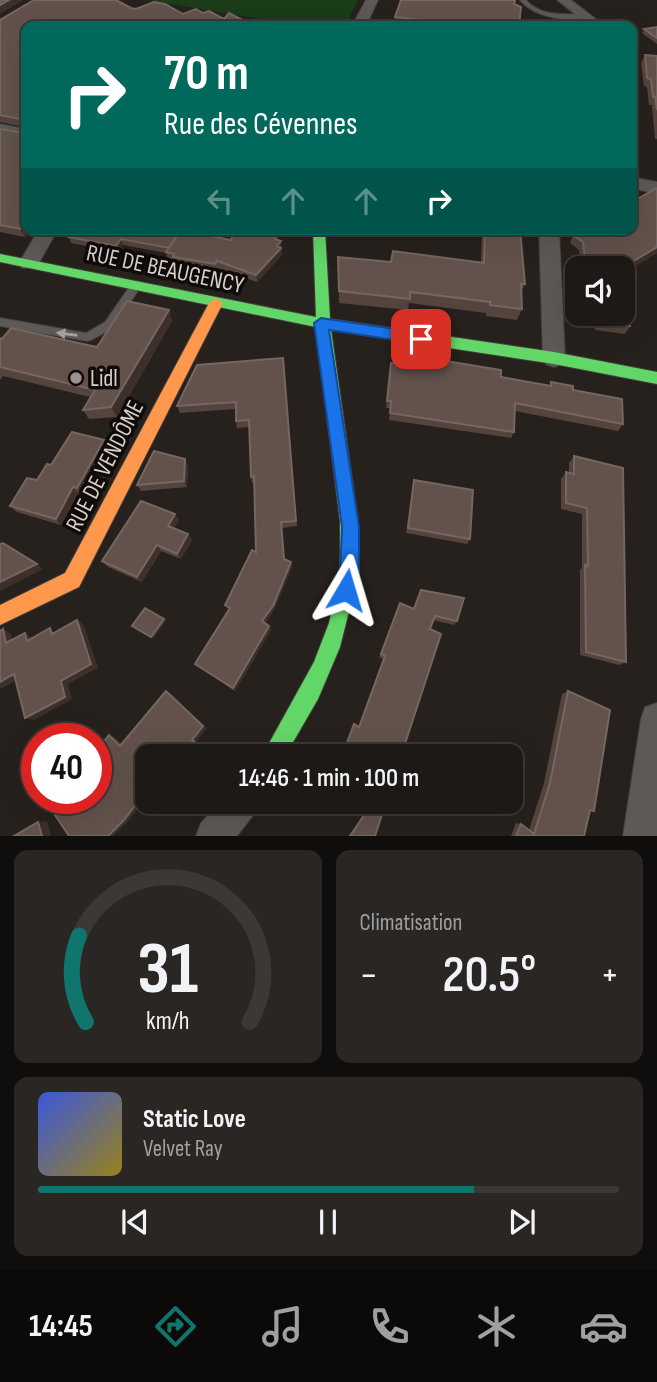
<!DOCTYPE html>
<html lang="fr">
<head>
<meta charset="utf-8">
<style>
	body { margin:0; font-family:"Sofia Sans Condensed",sans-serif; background:#2a2623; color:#f1f3f6; height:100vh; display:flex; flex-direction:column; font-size:26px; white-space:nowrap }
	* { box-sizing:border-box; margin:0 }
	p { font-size:23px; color:#a0a0a1 }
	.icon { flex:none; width:38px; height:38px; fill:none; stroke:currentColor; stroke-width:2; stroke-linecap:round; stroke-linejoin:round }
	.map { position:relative; height:836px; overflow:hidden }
	.side { display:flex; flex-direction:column; gap:14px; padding:14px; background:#100e0c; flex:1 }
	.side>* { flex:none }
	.hud { position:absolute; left:21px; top:21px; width:616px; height:214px; border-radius:14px; box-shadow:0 7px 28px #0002,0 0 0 2px #3b3835; background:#00695c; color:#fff; overflow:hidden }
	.fabs { position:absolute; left:565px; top:256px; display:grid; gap:14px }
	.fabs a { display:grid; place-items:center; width:70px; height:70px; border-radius:14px; background:#1d1916; box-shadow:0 7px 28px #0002,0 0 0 2px #3b3835; font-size:35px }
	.speed { position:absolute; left:21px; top:723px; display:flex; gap:14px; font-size:35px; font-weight:700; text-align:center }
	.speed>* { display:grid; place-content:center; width:91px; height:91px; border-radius:50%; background:#1d1916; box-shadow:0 7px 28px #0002,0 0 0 2px #3b3835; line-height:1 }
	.speed .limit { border:10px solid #d22; background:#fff; color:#111 }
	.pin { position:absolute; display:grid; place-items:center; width:60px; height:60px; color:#fff; margin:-30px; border-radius:14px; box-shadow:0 4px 10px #0006 }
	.me { position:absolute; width:77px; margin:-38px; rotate:7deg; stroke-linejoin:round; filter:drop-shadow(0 0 5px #0008) }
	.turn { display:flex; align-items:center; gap:24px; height:147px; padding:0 28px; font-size:32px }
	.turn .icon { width:91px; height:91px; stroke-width:2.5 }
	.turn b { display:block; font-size:49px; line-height:60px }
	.lanes { display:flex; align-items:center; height:66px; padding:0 28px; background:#0003; justify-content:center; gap:35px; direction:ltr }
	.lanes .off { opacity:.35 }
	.big { font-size:52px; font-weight:600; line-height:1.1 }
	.side .tile { flex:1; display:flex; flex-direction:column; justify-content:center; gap:10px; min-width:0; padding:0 24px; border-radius:14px; background:#2a2623 }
	.side .dial { align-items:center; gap:0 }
	.dial svg { height:182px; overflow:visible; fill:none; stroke:#3b3835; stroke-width:7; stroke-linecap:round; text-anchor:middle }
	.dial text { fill:#f1f3f6; stroke:none }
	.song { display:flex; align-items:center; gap:21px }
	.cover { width:84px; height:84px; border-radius:10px; background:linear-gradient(135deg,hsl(230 70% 55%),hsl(50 70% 35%)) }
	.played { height:7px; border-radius:4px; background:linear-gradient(90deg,#0f766e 75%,#3b3835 75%) }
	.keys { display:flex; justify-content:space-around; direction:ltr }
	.heat { display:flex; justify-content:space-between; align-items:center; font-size:38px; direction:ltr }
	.side .tiles { flex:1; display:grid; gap:14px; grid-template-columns:1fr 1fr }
	.tile:last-child { grid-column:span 2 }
	.trip { position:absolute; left:135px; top:744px; width:388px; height:70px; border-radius:14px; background:#1d1916; box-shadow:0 7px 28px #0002,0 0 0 2px #3b3835; font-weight:600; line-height:70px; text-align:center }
	.tabs { display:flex; height:112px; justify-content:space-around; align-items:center; background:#0c0a09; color:#a0a0a1 }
	.tabs .icon { width:49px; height:49px }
	.tabs .selected { color:#0f766e }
	.tabs b { font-size:32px; color:#f1f3f6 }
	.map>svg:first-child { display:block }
	.green { fill:#1a3c19 }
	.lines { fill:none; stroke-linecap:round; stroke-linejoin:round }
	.lane-casing { stroke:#433e3b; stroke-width:2 }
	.street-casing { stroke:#433e3b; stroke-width:2 }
	.fast-casing { stroke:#433e3b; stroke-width:2 }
	.slow-casing { stroke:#433e3b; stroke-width:2 }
	.lane { fill:#5d5956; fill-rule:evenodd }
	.street { fill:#5d5956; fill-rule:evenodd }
	.fast { fill:#63d668; fill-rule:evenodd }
	.slow { fill:#ff974d; fill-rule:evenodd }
	.wall { fill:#55443d }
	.shaded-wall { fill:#3d2f2a }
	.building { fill:#63524c; stroke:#756660; stroke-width:2 }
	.oneway { fill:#a6a09c }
	.route { fill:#1a73e8; stroke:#114b97; stroke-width:2 }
	.poi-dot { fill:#99928e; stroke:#100b08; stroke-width:2.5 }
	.labels { text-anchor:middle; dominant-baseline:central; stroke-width:7; stroke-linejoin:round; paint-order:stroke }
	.street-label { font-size:24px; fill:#d7cfcb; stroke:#100b08 }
	.poi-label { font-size:24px; fill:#d7cfcb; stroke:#100b08; text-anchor:start }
</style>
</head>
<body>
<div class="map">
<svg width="657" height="836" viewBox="0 0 657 836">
	<rect width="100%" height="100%" fill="#27211d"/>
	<path class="green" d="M146 0H358L345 26H303Z"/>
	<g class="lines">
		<defs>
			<path id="lane" d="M520 0H526C541 17 565 14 585 14L588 16C569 24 534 17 520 0Z
				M136 282 141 286 113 328 91 340 87 341 0 326V318L86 333 105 322 132 283Z"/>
			<path id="street" d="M366 0H378L366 26H352Z
				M557 0H571L605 26H590Z
				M0 124 26 129V139L0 134Z
				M632 177 657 182V194L632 188Z
				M39 229H58L36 268H22L19 263Z
				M539 229H559L565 358 562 364 554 367 546 364 543 358Z
				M657 703V836H623L641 719 645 707Z
				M220 802H260L254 814 237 836H196L201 823Z"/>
			<path id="fast" d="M313 229H325L330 319 554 352 657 372V384L554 364 331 330 358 521V575L340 647 318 699 285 756H262L314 662 329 623 340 575V521L316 327 0 262V254L316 317Z"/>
			<path id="slow" d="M216 298 223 303 79 587 0 625V605L65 573 209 303Z"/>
		</defs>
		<use href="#lane" class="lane-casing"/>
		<use href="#street" class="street-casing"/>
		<use href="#fast" class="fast-casing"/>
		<use href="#slow" class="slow-casing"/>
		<use href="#lane" class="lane"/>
		<use href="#street" class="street"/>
		<use href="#fast" class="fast"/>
		<use href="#slow" class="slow"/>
	</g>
	<path class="wall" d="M397 0H515L514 4 519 26H416L394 24 395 17 401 0Z
		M131 8 183 14 203 13 254 26H26V229H31L25 237 0 232V129L24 133V127L0 122V20Z
		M657 27V44L642 33 644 29Z
		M645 55 657 56V139H655L652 105H649L647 87 644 86 641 63Z
		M187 229 186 231 231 240H277L281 241 282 255 257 282 218 268 217 271 175 264 174 261 168 259 166 253 123 245 119 252 71 243 69 237Z
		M473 229H520L525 284 521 293 522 309 517 320 486 316V313L409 303 408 310 339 303 338 257 391 262H481L482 230Z
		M573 235 657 253 623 273V268H581L579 250 570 243Z
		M169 310 172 321 117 417 89 419 83 410 90 397 3 376 0 380V338L97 347Z
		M589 313H623L630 326 625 334 595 330 594 321 590 320Z
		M283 358 297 526 282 528 284 559 292 567 274 610 265 623 269 626 271 630 235 691 195 664 229 610 225 605 256 552 254 483H252L251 477 249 427 237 428 236 421V409L180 413 177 406Z
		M391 363 501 377 549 386 551 382 573 390 623 424 618 431 515 411 514 432 511 438 389 420 390 408H386Z
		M109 447 82 494 79 493 61 525 17 512 10 506 51 465Z
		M574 456 626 662 619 665 580 655V570L582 568V514L561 509V479L566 472 569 473V463Z
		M185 459 188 466 187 487 141 491 137 485Z
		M414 480 470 539 467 544 406 533Z
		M175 514 179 520 174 528 188 534 192 540 181 559 161 551 142 582 108 567 102 561Z
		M400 603 414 609 457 621 454 625 433 620 430 629 359 727 383 659 379 657Z
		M568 691 594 811H590L584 836H511L516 823 521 824 529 830 544 783 562 694Z
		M386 802 375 836H348L352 832 366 810Z"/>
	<path class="shaded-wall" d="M9 0H24L0 14V5Z
		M26 222V229H31L25 237 20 229Z
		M278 229H280L276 246 275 239Z
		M121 239 123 245 119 252 116 246Z
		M281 241 282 255 257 282 256 275Z
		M657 247V253L623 273 627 265Z
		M169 310 172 321 117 417 111 407Z
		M104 440 109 447 82 494 77 488Z
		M185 459 188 466 187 487 184 481Z
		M73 487 79 493 61 525 56 519Z
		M175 514 179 520 172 532 168 526Z
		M188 534 192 540 181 559 177 554Z
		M157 545 161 551 142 582 137 577Z
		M291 562 292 567 274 610 263 625 262 621Z
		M37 564 43 569 0 591V582Z
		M164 619 166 621 153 639 151 637Z
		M77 620 84 625 98 668 68 684 72 699 34 720 25 718 61 681Z
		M269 626 271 630 235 691 233 688Z
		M3 629 11 634 15 647 6 643Z
		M25 633 33 638 27 641Z
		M14 674 23 677 0 689V682Z
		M166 691 170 694 207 728 196 742 200 745 192 756H188Z
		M109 735 115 737 126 748 120 746Z
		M147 790V797L130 819 113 836H108Z
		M47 821 51 836H42L38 822Z"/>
	<path class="building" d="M0 0H9L0 5Z
		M34 0H116L131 8 136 9 154 2 165 4 183 14 196 9 203 13 209 11 224 19 229 13 254 26H26V222L20 229 0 225V129L24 133 25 120 0 115V20Z
		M401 0H515L514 4 521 7 519 26H471L395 17Z
		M303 20 329 24 328 26H298Z
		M568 20 594 22V26H568Z
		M657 27V38L644 29Z
		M645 55 657 56V110L655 97H653L651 79 647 78Z
		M657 188V247L627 265 620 264 621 268H586L583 242 573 235 584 229H632V202Z
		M75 229H182L169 248 121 239 116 246 69 237Z
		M235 229H278L275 239 281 241 277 246 281 248 256 275 217 261 215 264 173 257 174 254 166 252 180 230 231 240Z
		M485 229H520L525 284H521L522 309 490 305V302L410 292V299L339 291 338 257 391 262 393 251 484 263Z
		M623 282 630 326 599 323 598 313H623Z
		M127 301 169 310 111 407 83 410 95 390 0 367V338L2 339 11 328 97 347Z
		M395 354 422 357 501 370V377L551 386V382L573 386V390L622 399 623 424 515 403 514 432 390 413 391 401H387L391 363H394Z
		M283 358 296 521 281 522 284 559 291 562 273 606 262 621 269 626 233 688 195 664 230 608 225 605 252 550 256 552 254 476 251 477 249 420 236 421V402L177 406 197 365Z
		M72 432 104 440 77 488 73 487 56 519 10 506 27 478 37 480 47 464 51 465Z
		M154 451 185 459 184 481 137 485Z
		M574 456 623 468 626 662 586 652 585 565 588 566 587 508 566 503V472L574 474Z
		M414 480 473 490 470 539 408 528Z
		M141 501 175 514 168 526 188 534 177 554 157 545 137 577 102 561Z
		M3 543 37 564 0 582V544Z
		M421 590 464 598 457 621 435 616 430 629 441 634 401 756H342L354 724 359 727 385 656 381 654 400 603 414 609Z
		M145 608 164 619 151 637 132 626Z
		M77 620 91 664 61 681 65 697 25 718 14 674 0 682V631L3 629 6 643 25 633 27 641 50 628 52 634Z
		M166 691 203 726 192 740 197 744 188 756H147V790L124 820 108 836H69L55 815 75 798H96V751L109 735 120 746Z
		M568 691 610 710 594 811 590 810 584 836H516L521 824 534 834 550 783Z
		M350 802H386L375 836H350L367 811Z
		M38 822 42 836H14Z"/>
	<defs><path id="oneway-solid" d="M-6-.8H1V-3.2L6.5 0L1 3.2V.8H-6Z" transform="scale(1.75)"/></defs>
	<use class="oneway" href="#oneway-solid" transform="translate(67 334) rotate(-173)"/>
	<path class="route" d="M321 318 421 333 428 339 421 344 329 330 359 527V572L352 597 346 600 339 597 336 590 340 572 342 527 314 323Z"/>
	<circle class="poi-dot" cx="76" cy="378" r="7"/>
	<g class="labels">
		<g class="street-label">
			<text transform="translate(165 269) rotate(12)">RUE DE BEAUGENCY</text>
			<text transform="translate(105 466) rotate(-63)">RUE DE VENDÔME</text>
		</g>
		<g class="poi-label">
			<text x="90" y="378">Lidl</text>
		</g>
	</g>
</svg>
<div class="fabs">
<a><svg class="icon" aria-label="sound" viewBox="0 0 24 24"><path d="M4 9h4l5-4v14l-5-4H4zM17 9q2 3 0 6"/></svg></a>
</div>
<div class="speed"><div class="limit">40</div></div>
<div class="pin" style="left:421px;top:339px;background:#d93025"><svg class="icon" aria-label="arrive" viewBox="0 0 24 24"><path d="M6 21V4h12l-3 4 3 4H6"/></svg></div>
<svg class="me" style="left:346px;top:590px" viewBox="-20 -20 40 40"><path d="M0-17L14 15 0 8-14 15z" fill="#1a73e8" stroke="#fff" stroke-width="4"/></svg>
<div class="trip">14:46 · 1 min · 100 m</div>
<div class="hud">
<div class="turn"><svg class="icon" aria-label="right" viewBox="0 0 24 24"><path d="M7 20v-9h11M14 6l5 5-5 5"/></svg><div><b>70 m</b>Rue des Cévennes</div></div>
<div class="lanes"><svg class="icon off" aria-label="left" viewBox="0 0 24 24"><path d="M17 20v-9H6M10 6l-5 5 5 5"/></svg><svg class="icon off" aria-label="ahead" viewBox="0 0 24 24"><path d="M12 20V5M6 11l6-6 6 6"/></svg><svg class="icon off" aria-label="ahead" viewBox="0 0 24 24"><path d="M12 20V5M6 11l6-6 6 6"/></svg><svg class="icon" aria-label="right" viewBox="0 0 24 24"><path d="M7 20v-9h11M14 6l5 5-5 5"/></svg></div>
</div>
</div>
<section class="side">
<div class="tiles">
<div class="tile dial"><svg viewBox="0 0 100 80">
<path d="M14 69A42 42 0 1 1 86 69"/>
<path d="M14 69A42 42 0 0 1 11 31" stroke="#0f766e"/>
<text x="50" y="56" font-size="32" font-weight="700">31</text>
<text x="50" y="72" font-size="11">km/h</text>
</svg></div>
<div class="tile"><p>Climatisation</p>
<div class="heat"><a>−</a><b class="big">20.5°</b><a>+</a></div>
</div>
<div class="tile">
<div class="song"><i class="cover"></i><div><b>Static Love</b><p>Velvet Ray</p></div></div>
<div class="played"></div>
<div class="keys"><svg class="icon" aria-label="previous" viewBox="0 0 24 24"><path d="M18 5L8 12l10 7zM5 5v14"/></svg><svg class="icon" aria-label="pause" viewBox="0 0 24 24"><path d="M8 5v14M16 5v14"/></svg><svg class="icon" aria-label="next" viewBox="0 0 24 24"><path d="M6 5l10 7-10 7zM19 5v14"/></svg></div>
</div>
</div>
</section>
<nav class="tabs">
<b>14:45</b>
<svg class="icon selected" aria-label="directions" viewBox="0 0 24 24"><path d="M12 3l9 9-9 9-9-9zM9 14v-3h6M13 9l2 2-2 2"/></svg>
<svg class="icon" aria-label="music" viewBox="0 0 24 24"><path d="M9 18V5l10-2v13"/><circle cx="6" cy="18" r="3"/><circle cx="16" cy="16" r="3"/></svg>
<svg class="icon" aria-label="phone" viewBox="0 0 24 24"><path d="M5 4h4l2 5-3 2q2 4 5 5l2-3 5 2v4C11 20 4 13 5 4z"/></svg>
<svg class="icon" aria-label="climate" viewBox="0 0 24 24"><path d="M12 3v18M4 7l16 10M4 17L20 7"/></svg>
<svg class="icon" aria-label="car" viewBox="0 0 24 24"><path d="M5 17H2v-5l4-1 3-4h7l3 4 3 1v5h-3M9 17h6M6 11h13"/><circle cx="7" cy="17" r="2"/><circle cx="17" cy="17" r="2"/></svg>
</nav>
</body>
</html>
